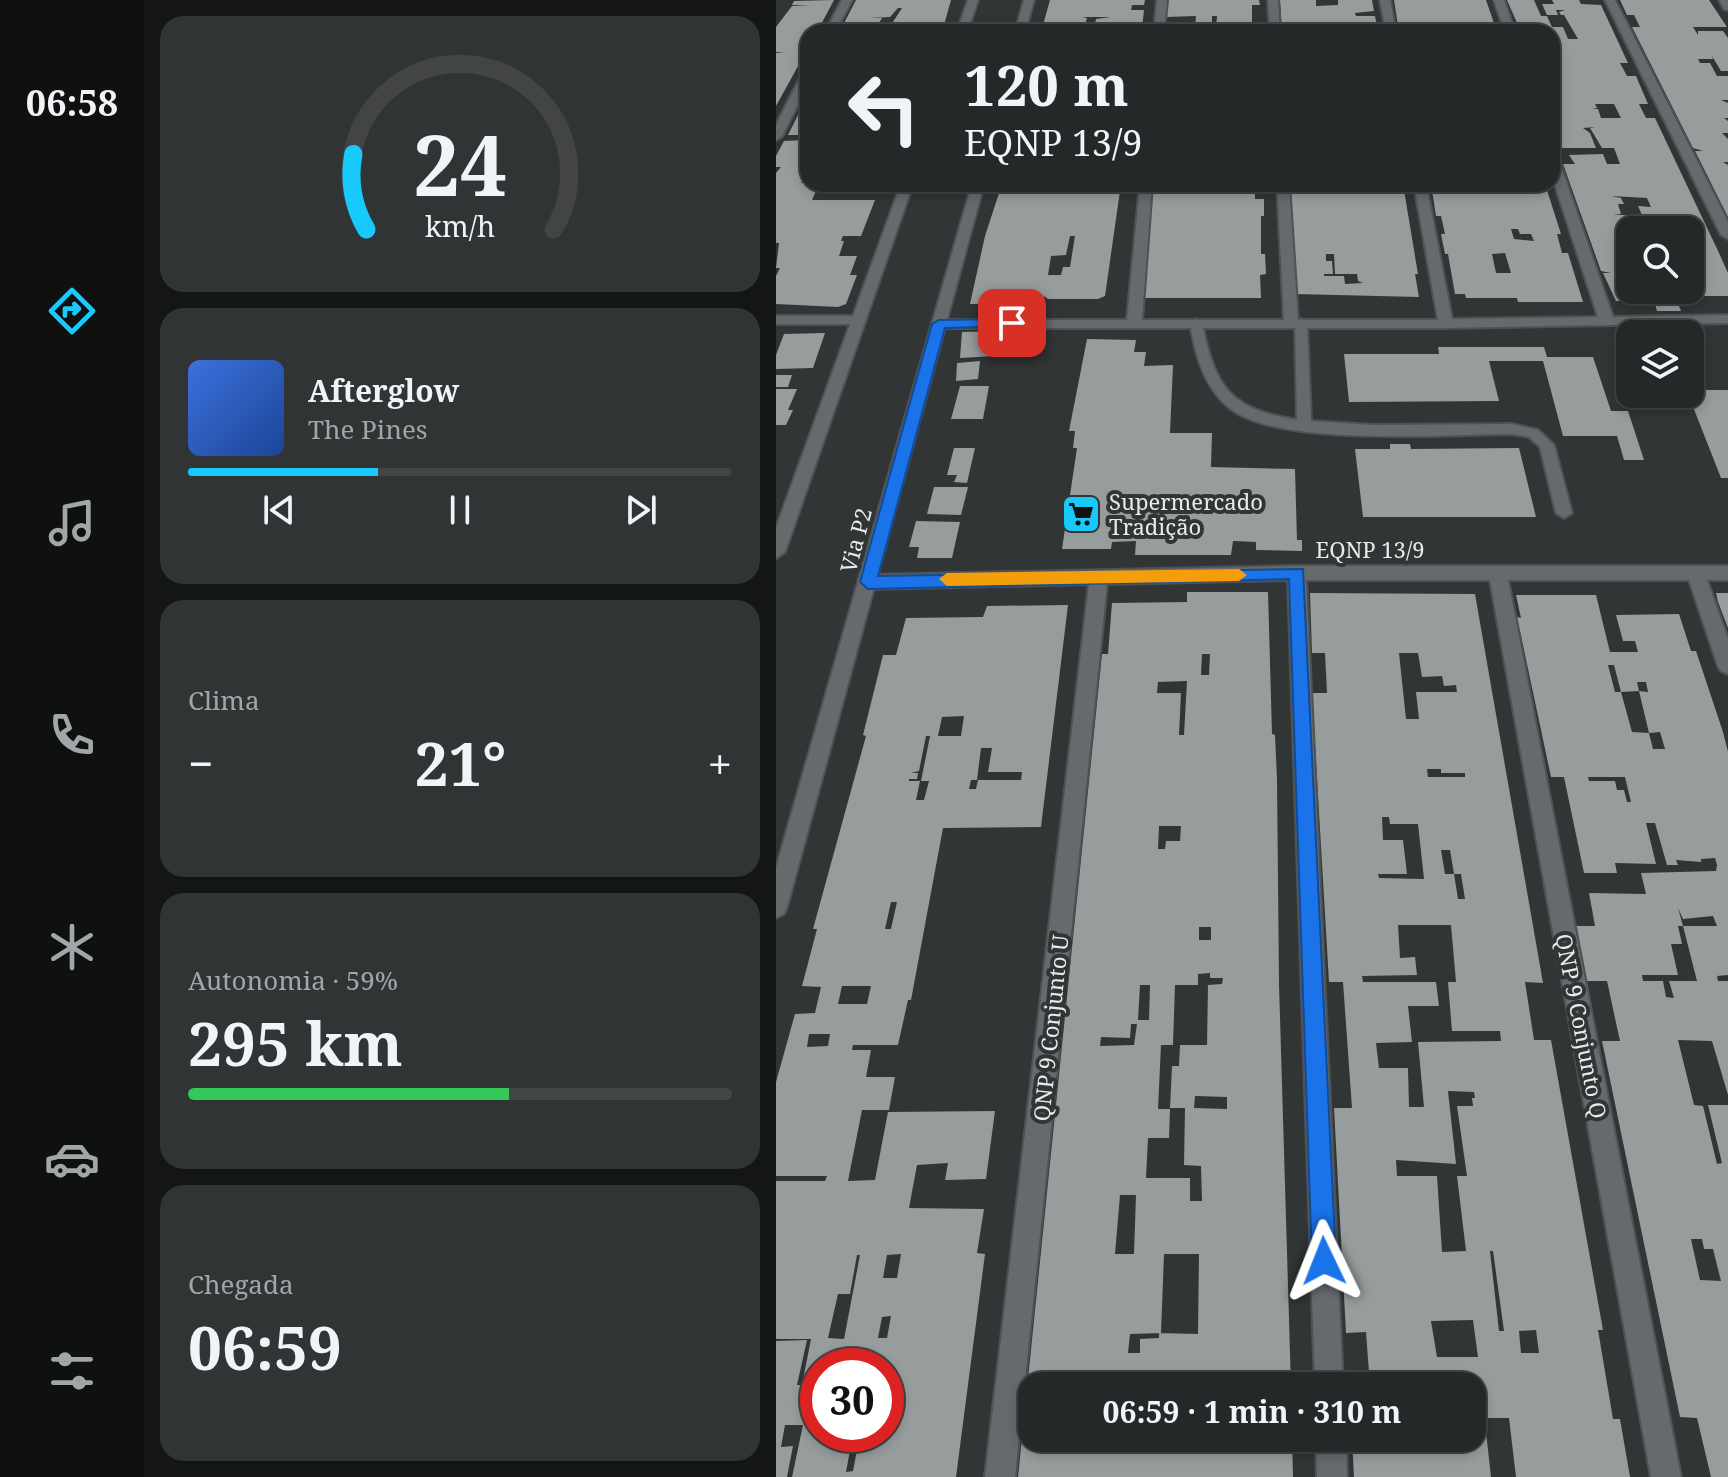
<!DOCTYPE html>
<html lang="pt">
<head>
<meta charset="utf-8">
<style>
	body { margin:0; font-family:"Noto Serif",serif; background:#313434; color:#f1f3f6; height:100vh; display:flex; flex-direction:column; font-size:30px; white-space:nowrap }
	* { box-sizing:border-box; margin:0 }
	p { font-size:26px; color:#a3a6a8 }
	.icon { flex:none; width:44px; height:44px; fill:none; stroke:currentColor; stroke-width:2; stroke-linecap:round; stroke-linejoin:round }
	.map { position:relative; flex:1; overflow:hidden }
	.details { display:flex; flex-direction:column; gap:16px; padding:16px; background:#141616; width:632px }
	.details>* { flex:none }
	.top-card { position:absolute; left:24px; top:24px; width:760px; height:168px; border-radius:24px; box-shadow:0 4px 12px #0003,0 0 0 2px #424445; background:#252828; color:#f1f3f6; overflow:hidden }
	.buttons { position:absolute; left:840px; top:216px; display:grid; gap:16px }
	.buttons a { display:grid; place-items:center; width:88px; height:88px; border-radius:16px; background:#252828; box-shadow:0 4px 12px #0003,0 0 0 2px #424445; font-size:40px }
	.speed { position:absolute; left:24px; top:1348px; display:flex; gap:16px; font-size:40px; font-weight:700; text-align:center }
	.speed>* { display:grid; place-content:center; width:104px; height:104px; border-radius:50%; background:#252828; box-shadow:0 4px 12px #0003,0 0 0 2px #424445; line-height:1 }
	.speed .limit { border:12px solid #d22; background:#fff; color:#111 }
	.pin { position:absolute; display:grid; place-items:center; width:68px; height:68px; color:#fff; margin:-34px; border-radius:16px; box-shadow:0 4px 12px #0006 }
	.me { position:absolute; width:88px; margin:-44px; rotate:358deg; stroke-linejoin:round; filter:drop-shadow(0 0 6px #0008) }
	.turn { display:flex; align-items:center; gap:28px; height:168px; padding:0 32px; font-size:36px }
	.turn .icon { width:104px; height:104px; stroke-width:2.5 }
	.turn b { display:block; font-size:56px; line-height:68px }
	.big { font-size:60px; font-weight:700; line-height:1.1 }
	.details .card { flex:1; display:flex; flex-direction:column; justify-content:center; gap:12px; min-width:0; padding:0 28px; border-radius:24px; background:#313434 }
	.details .dial { align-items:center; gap:0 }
	.dial svg { height:208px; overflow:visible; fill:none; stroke:#424445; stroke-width:7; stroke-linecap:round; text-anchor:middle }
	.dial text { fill:#f1f3f6; stroke:none }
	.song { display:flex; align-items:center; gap:24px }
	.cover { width:96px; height:96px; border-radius:12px; background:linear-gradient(135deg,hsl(220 70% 55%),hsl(220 70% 35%)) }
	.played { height:8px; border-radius:4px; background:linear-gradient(90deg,#18cafc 35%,#424445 35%) }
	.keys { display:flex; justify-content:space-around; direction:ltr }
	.heat { display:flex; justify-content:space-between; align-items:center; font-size:44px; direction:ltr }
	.charge { height:12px; border-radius:6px; background:linear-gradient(90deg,#34c759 59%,#424445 0) }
	.trip { position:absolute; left:242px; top:1372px; width:468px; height:80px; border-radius:24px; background:#252828; box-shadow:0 4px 12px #0003,0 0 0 2px #424445; font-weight:700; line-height:80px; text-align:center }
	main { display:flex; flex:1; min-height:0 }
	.tabs { display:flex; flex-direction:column; width:144px; justify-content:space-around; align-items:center; background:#0f1010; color:#a3a6a8 }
	.tabs .icon { width:56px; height:56px }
	.tabs .selected { color:#18cafc }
	.tabs b { font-size:36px; color:#f1f3f6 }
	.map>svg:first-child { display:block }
	.building { fill:#979c9d; fill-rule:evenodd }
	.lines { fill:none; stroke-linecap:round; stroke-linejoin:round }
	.service-casing { stroke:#4f5253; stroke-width:4 }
	.minor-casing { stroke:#4f5253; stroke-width:4 }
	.secondary-casing { stroke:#4f5253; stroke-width:4 }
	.service { fill:#666a6c; fill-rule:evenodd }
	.minor { fill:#666a6c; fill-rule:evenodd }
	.secondary { fill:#666a6c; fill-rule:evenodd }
	.route { fill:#1a73e8; stroke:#114b97; stroke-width:2 }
	.slow { fill:#f59e0b }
	.labels { text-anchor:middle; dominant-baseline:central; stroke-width:8; stroke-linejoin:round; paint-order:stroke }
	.poi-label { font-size:22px; fill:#e8eaeb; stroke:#313536; text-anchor:start }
	.street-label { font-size:22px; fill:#e8eaeb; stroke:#313536 }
</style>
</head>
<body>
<main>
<nav class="tabs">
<b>06:58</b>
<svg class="icon selected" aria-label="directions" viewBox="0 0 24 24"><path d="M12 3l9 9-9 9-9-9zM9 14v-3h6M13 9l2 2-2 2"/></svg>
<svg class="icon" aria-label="music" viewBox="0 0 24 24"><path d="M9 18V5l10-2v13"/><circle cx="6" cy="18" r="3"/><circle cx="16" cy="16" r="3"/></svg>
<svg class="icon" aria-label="phone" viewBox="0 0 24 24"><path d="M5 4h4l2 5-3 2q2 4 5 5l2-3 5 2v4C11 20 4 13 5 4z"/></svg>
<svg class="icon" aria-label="climate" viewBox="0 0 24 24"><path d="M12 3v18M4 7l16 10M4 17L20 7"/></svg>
<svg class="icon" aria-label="car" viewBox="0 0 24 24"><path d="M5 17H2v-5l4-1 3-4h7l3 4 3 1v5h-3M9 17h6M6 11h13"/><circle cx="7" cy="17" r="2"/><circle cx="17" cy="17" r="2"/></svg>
<svg class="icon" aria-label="filters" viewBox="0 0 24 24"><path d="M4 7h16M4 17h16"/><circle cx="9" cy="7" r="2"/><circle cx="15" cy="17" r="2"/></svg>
</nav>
<section class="details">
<div class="card dial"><svg viewBox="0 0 100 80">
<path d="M14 69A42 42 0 1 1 86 69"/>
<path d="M14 69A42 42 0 0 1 9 40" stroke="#18cafc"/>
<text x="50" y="56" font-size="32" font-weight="700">24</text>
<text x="50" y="72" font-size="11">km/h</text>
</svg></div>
<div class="card">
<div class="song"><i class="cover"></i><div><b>Afterglow</b><p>The Pines</p></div></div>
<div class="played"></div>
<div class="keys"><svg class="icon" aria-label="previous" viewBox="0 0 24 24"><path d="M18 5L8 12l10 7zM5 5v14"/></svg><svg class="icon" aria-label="pause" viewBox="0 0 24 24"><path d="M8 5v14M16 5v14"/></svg><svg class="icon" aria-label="next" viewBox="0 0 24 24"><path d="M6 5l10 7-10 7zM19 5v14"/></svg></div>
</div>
<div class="card"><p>Clima</p>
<div class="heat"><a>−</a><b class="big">21°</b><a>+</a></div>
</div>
<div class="card"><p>Autonomia · 59%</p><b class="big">295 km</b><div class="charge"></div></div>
<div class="card"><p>Chegada</p><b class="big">06:59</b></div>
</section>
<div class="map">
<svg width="952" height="1477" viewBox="0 0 952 1477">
	<rect width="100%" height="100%" fill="#313536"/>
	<path class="building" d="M58 0 41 32H32V48L0 106V53L8 52H0V27L16 6 33 5H16L18 1Z
		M80 0H175L166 32H67L68 29H65ZM122 8H126L113 28H100L106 18H94L114 17Z
		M274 0H369L368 5H356L355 10H368L366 28H359L358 32H265ZM306 17H335L320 19 318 28H308L311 18Z
		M390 0H483L484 5H476V27H483V32H445L446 27H440L441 16H436V32H388V28H419L420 16 390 17Z
		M504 0H540V6L562 5V0H596L598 11 579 13 580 16H599L602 32H565L563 28 564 32H533L532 28 531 32H506Z
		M618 0H710L721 32H661L660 27H670L669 23H660L661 27H655L656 32H623Z
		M731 0H758L765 16H771L776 27H787L792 39H802L788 15H785L783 12 789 10H780L782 15H771L766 4H778L776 0H803L805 4 825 5 852 63H844L851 76H860L872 104H863L870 118H879L943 253 952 273V296H899L905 311H881L875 290H914V253H917L914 250V230H886L881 218 902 219 901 215H876L883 230 850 229 854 234V290H865L870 301H840L827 273H835L825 271 787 164H799L793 155 827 154 831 164H844L838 148H826L814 128 819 127 807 128 814 133 820 148H781L776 131V53H781L776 51V32H770L768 26H760L762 32H745ZM819 104H838L845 118H825L822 109H816L821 108ZM835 196 871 198 875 207 862 206 866 215H837L845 214 842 204H848L845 198Z
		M844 0H933L951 27H917L922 35V31H947L952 38V71H945L936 56 937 59H922L924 63H934L941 76H952V100H945L952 103V118H948L952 121V133H946L952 139V162H947L952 165V217L919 151H927L917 148 856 27H864L858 15H851Z
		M32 95V174L25 183 43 184 36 200H99L85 236H67L65 241H68L63 256H81L74 275H81L70 304 62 307 0 304V276L4 268H0L3 243H0V173L5 167H0V156L8 141 29 140 31 135H12Z
		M226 184H307L312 187 316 184H345L329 296 322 299H272L268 296 267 303 194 304 209 236ZM294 236H299L294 267H287L285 275H272L275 256 290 255Z
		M373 184H479V199H488V216H485V254H489L490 274 484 275 485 298H366Z
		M514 184 552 186 627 184 642 274H639L643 297 519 294ZM550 254H558L559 274H581L582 281 587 283 569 284 568 276H548V274H557L556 261H550Z
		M655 184H769L785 234H781L786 253H792L807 302H742L741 298H690L689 294H679L672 254H669L665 234H669L665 216H660ZM735 229H742L744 234H755L758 241 738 239ZM729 253 735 273H720L716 254Z
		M225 331 219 356 184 358 186 332Z
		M49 333 37 368 0 369V355L8 334Z
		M311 339 360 340 358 352H370L368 366 397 365 394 433H436L435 467 519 469 521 540H526V551L480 550V542L457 541 455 555H359L360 541 336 542 335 549H286L301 448H297L299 431H293Z
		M662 347H768L771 357H817L835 411H852L868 460H848L841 436H787L767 361H713L723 401 573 402 568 354H663Z
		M204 361 202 379 180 381 181 363Z
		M0 375H16L12 387H0Z
		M184 386H213L207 419H175Z
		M0 389H21L12 410H17L10 425H0Z
		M914 390H952V478H945L912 394Z
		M614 444H634L635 449 743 448 760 517H587L579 449H614Z
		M178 448H199L191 483 178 482 181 475H171Z
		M158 487H192L185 515 151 514Z
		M140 521 184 522 176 558H141L143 547H133Z
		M411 592H492L496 734 499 735 501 779 503 984 515 1386H256V1438H516L517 1477H242L326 654H332L336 603 411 602ZM426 654H434L433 675H425ZM411 681 408 735H403L405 693H381L382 682ZM383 826H405L404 841H390L389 849H382ZM423 927H435V940H423ZM434 973V978H447L446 984 432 985 431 1045H404L403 1066H396L394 1108H409L408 1165 425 1166 426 1201H414V1178H370L372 1138H393L394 1109H382L385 1045H397L399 985H422V974ZM364 985H374L373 1020H362ZM355 1024H361L358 1045 324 1046 325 1037 354 1038ZM419 1096 451 1097V1109L418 1108ZM344 1195H360L358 1254H339ZM388 1254H423L422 1334 383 1333V1338L364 1339V1353H352L354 1334 385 1333Z
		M534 593 699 594 767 983 749 982 758 1040H775L827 1330H822L837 1419H844L854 1477H740L733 1418H696V1386H594L590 1332 570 1333 558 1108H576L567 982H553L536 693H551L549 653H536ZM623 653H642L646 677 666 676 668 686 680 685 681 692H640L643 719H630ZM651 769H665V773H689V777H652ZM606 817H613L614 824H642L648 879 603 878 602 874H631L627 840H607ZM665 850H674L678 874H685L689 899H682L678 874H669ZM622 925H675L680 982H672L676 1031H724L725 1041 642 1042 648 1107H633L632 1068H603L600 1043 636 1042 632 1006H663L660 982H587L586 976 641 975 639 957 624 958ZM672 1091 698 1092 699 1098H696L697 1106H681L691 1176H681L690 1251 666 1252 661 1176H621L620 1160 680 1164ZM714 1251H717L728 1331H723ZM697 1320 702 1357H661L655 1321ZM760 1330 763 1353H745L743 1331Z
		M940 593H952V628L942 602Z
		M740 595H820L834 652H862L859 641H847L840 615 903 614 915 651H920L947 732 952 752V975L941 976 942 981H952V1095L936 1041 902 1040 918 1105 927 1106 941 1164 946 1163 932 1105H952V1477H935L921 1418 904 1417 826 1041H844L831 981H810L800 926H819L813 893 870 894 865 873 940 871 941 865 939 858 925 859V862L900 860 902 865H891L879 823H870L880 864 839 863 841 873H808L788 777H775L741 617 745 618ZM832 665H838L845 692H839ZM861 682H870L872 692 863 691 873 733 884 732 889 749H877L873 733 856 732 845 692 863 691ZM812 777H849L855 802H851L848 790H841L839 781H813ZM902 908 907 919 937 916 941 926H907ZM902 926H907L921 981H893L898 998 890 997 887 981H867L866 975H902L895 944H906ZM915 1239H926L928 1249H937L945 1281 924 1280Z
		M292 605 265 827 167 828 135 1000H132L122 1045H77L76 1050H95L90 1077H119L113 1110H86L72 1181 99 1180 112 1112 219 1111 210 1179 169 1180 172 1163 141 1165 133 1208 208 1209 201 1253 209 1254 180 1477H16L27 1425H9L5 1447 17 1446 11 1477H0V1341L31 1340 21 1385H26L35 1339H0V1181H49L51 1176H0V1082L19 1014 39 1013 45 987 26 986 41 929H37L90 736 87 735 107 655H120L130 618 207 617 211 606ZM188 716 185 736H162L166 717ZM150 736H154L145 781H153L148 800H140L144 781H133V779H141L142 773H135L143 771ZM205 748H216L212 772H246L245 780H202L200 789H193L195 780H201ZM115 902H121L115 929H109ZM66 986H95L91 1004H62ZM33 1034H54L52 1046 31 1047ZM125 1254 121 1278H107L111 1255ZM81 1255H84L68 1339 52 1338 62 1294H74ZM115 1316 111 1338H102L106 1317ZM42 1366H110V1434H84L77 1471 70 1472 77 1434H42Z
		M710 1432 715 1477H578L576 1438H696V1433Z"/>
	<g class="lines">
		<defs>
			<path id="service" d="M420 319 426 323C439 388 454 409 521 420L519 323 525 319 531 323 535 421 598 425 736 424 762 430 778 445 796 513 788 518 780 513 764 447 753 437 736 434C672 434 497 448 451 406 427 385 419 353 414 323Z"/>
			<path id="minor" d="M66 0H76L59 32H49Z
				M381 0H391L388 32H378Z
				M492 0H502L504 32H494Z
				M604 0H614L620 32H610Z
				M718 0H728L739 32H729Z
				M829 0H839L952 222V239L945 235Z
				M943 0H952V10L948 9Z
				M32 71V85L6 136 0 140V125L26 74Z
				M776 154 782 158 837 317 952 315V323L670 328H163L156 324 163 320H351L364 184H376L366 320H508L501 184H513L522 320H662L638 184H650L676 319 822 317 776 176Z
				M0 316H82L89 320 82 324H0Z
				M521 566H952V580H931L952 639V674L945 671 942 666 913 580H732L905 1477H875L714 580H530L567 1386H539L512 580 331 584 239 1477H209L313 584 92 589 83 582 92 575Z
				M540 1438H570L571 1477H541Z"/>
			<path id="secondary" d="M192 0H202L191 32H181Z
				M248 0H258L249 32H239Z
				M125 184H137L9 552 0 558V528Z
				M196 184H208L11 907 8 914 0 918V868Z"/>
		</defs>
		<use href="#service" class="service-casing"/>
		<use href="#minor" class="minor-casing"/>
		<use href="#secondary" class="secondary-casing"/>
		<use href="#service" class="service"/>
		<use href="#minor" class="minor"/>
		<use href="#secondary" class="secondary"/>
	</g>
	<path class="route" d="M236 319 242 323 240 326 169 328 102 576 527 569 560 1261 556 1270 548 1273 539 1270 536 1261 513 579 92 589 84 582 156 324 163 320Z"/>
	<path class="slow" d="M463 569 471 575 463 581 171 586 163 579 171 573Z"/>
	<defs>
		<symbol id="supermarket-square" viewBox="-11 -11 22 22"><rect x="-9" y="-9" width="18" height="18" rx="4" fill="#18cafc" stroke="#313536"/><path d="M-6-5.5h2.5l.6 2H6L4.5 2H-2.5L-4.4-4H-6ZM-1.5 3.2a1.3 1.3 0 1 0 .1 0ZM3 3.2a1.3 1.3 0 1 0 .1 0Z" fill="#111"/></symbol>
	</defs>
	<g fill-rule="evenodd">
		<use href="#supermarket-square" x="283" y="492" width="44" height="44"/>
	</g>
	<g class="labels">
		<g class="poi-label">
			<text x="333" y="501">Supermercado<tspan x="333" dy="25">Tradição</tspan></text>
		</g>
		<g class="street-label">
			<text transform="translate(79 540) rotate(-75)">Via P2</text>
			<text x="594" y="549">EQNP 13/9</text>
			<text transform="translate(806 1026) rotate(79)">QNP 9 Conjunto Q</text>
			<text transform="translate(274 1028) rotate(-84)">QNP 9 Conjunto U</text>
		</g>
	</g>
</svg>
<div class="buttons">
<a><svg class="icon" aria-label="search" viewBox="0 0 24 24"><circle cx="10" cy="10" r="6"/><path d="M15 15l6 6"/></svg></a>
<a><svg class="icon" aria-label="layers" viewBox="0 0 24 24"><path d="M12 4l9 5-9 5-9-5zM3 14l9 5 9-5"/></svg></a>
</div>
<div class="speed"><div class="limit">30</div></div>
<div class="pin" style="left:236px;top:323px;background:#d93025"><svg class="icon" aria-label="arrive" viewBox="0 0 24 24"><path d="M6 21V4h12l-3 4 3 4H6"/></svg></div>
<svg class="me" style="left:548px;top:1261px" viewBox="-20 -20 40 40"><path d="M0-17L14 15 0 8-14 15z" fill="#1a73e8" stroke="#fff" stroke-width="4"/></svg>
<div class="trip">06:59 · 1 min · 310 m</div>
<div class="top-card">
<div class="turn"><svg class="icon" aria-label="left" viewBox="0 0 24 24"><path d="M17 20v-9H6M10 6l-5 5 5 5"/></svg><div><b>120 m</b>EQNP 13/9</div></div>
</div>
</div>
</main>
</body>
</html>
